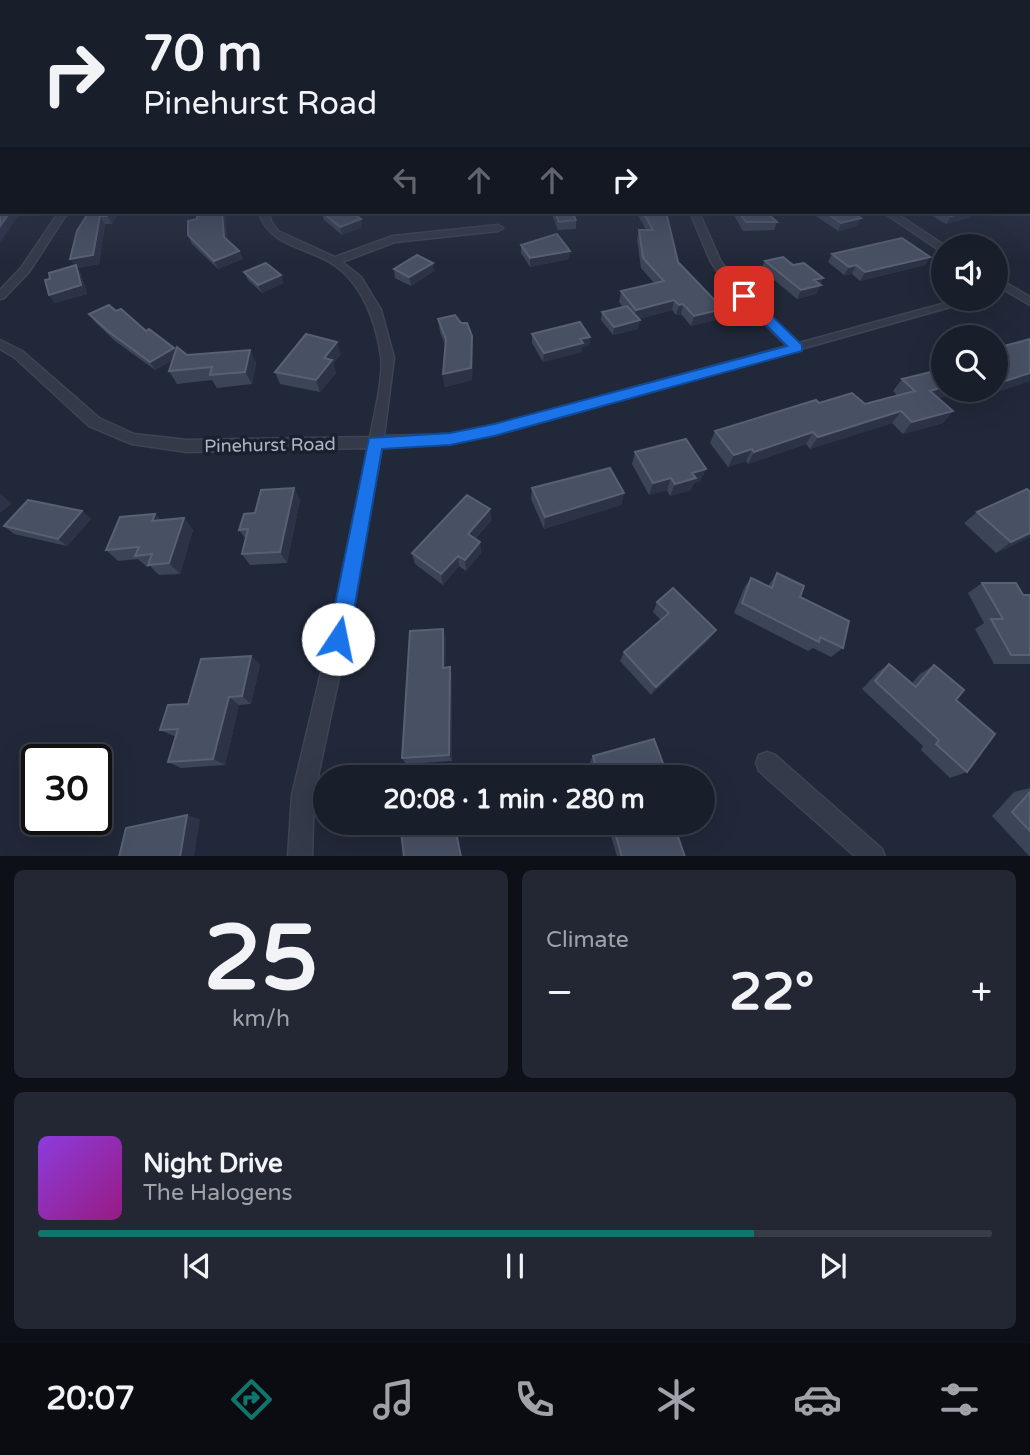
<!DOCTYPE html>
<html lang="en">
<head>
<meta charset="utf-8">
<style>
	body { margin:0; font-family:"Varela Round",sans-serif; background:#222733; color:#f1f3f6; height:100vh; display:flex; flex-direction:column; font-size:26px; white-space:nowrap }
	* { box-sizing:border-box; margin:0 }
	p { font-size:23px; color:#9fa2a9 }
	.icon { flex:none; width:38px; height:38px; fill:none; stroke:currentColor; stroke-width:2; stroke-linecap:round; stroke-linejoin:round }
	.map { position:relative; height:856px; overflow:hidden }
	.panel { display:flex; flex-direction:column; gap:14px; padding:14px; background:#0e1018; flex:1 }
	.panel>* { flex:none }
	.top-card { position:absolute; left:0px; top:0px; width:1031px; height:214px; box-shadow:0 7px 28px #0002,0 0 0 2px #373c47; background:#191e2b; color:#f1f3f6; overflow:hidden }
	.fabs { position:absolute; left:931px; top:234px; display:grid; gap:14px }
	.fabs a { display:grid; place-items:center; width:77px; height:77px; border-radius:50%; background:#191e2b; box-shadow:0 7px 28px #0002,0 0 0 2px #373c47; font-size:35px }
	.speed { position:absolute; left:21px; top:744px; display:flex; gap:14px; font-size:35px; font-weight:700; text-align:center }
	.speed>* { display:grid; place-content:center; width:91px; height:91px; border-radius:50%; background:#191e2b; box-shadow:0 7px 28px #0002,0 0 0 2px #373c47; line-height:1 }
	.speed .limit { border:4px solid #111; border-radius:10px; background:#fff; color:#111 }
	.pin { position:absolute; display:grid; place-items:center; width:60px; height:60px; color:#fff; margin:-30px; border-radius:14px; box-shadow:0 4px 10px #0006 }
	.me { position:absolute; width:77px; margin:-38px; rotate:11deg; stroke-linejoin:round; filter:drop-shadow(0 0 5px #0008) }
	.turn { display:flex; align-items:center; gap:24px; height:147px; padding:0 28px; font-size:32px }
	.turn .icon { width:91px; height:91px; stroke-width:2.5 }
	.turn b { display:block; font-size:49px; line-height:60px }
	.lanes { display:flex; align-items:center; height:66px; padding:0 28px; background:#0003; justify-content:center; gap:35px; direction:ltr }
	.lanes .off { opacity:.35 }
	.big { font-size:52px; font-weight:800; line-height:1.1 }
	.panel .widget { flex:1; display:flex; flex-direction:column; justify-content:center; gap:10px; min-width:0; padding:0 24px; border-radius:10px; background:#222733 }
	.panel .dial { align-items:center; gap:0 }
	.dial b { font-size:91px; line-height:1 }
	.song { display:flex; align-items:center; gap:21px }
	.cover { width:84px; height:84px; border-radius:10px; background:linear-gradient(135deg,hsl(270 70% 55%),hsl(310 70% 35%)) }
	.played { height:7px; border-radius:4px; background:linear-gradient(90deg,#0f766e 75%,#373c47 75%) }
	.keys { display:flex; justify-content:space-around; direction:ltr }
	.heat { display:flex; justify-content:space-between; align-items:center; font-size:38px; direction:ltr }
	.panel .tiles { flex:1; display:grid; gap:14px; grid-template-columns:1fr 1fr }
	.widget:last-child { grid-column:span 2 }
	.trip { position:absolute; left:313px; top:765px; width:402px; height:70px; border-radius:35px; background:#191e2b; box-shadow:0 7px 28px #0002,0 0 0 2px #373c47; font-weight:800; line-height:70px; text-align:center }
	.tabs { display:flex; height:112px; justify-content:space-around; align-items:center; background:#0a0c11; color:#9fa2a9 }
	.tabs .icon { width:49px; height:49px }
	.tabs .active { color:#0f766e }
	.tabs b { font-size:32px; color:#f1f3f6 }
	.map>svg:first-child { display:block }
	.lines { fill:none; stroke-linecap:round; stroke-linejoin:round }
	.street-casing { stroke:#3e4453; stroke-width:3 }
	.street { fill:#343a49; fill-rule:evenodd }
	.wall { fill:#3c4458 }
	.shaded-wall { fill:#2c3347 }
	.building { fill:#485064; stroke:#586073; stroke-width:2 }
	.route { fill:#1a73e8; stroke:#114b97; stroke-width:2 }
	.labels { text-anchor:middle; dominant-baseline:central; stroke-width:7; stroke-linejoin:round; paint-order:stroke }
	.street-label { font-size:18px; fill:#afb5c6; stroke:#1a202e }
</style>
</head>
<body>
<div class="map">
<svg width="1030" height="857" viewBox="0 0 1030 857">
	<rect width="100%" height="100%" fill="#212839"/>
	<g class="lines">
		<defs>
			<path id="street" d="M1029 171H1030V177H1029Z
				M59 212H68L29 272 4 298 0 299V290L21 268Z
				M259 212H268L272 223 278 231 335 257 393 236 498 225 503 228 498 231 395 242 342 262 361 277 381 310 394 358 384 436 450 434 494 425 787 346 727 287 710 260 690 212H699L720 260 735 282 799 343 960 299H979L494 435 450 444 382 447 347 639 314 795 312 857H288L292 795 329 639 368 448 187 452 132 444 89 426 14 357 0 349V340L22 351 99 418 134 434 187 440 370 437C374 416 384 375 381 356 376 321 362 282 331 263 306 247 267 245 259 212Z
				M883 212H894L947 247H943V251L939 250Z
				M996 277 1030 297V305L996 285Z
				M767 752 775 755 882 849 885 857H856L759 771 756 763 759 755Z"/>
		</defs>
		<use href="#street" class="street-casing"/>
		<use href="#street" class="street"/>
	</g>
	<path class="wall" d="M89 212H119L112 224H105L99 264 77 268 81 274 87 294 55 303 49 295 75 265 70 259Z
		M225 212 227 240 239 251 243 259 218 269 192 244 188 235 197 219 201 215Z
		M322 212 361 219 362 227 342 235 324 220Z
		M551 212H572L576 220V229L558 230Z
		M636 212H666L678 262 723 309 719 319 691 326 681 314 676 315 672 310 639 319 638 329 613 335 601 320 602 312 623 307 619 302 621 291 654 283 641 268 637 239 639 230H646Z
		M732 212H766L777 222 774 230 743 231Z
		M814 212H856L855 214 857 226 838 231 813 214Z
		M926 212H973L968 218 946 224Z
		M521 245 569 259 530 267 521 253Z
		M832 254 930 257 925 265 860 281 852 274 844 275 828 262Z
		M765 261 793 265 823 278 816 294 797 299 761 269Z
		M394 269 434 271 411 286 395 278Z
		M244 272 284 283 262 293 248 280Z
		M116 311 176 351 187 355 250 350 256 363 252 384 217 388 212 380 177 384 169 371 173 360 155 370 115 341 95 322 89 314Z
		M438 319 461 323 472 336 473 349 472 380 445 387 443 374 446 347 440 332Z
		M532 334 590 337 589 345 582 347V352L543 362 532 343Z
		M1030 339V381L973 400 962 391 938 398 953 411 943 423 903 434 892 423 810 449 806 444 748 464 746 461 728 467 710 443 715 431 816 400 819 403 852 393 865 404 898 396 893 391 902 379 933 371 939 364 943 363V390H996V348Z
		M341 354 333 364 336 373 320 392 280 384 275 372Z
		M635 452 706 469 700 481 694 483 691 490 670 496 667 490 649 495 632 464Z
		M294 488 300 500 287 563 250 565 242 554 246 539 239 530 255 513Z
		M532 488 624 493 621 505 544 529 531 499Z
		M490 509 491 521 475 539 480 542 481 553 466 571 459 566 443 585 415 564 412 553Z
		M82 511 91 519 67 546 14 534 4 526Z
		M977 512 1030 537 996 553 964 523Z
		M155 514 161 520 184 518 193 530 180 574 159 575 150 566 147 567 138 559 118 561 106 550Z
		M777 573 800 597 843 648 831 657 813 648 808 651 734 613 744 588 751 578 768 586Z
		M982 583 1023 595H1030V664H994L975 629 984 623 968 593Z
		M657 602 709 640 651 695 620 661 624 652 661 620 653 612Z
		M446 638 445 667H450L452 676V761L406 764 402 758Z
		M251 656 260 665 251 704 239 705 225 765 181 768 168 762 176 736H174L160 730 188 704Z
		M889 664 912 683 920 674 934 665 956 700 967 772 950 778 921 750 923 746 862 689 877 673Z
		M593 756 668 777H594L590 762Z
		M1030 788V857L992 816 1014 792Z
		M607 822H673L685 857H617Z"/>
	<path class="shaded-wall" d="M10 212H23L15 220 0 243V226Z
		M110 212H119L112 224 107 216Z
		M222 212H225L228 245 224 237Z
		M966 212H973L968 218 946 224 951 216Z
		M100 216 105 224 99 264 77 268 81 274 87 294 55 303 49 295 76 268 70 259Z
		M861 218 857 226 838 231 841 223Z
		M361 219 362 227 342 235 340 227Z
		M239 251 243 259 218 269 214 261Z
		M570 251 569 259 530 267V258Z
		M930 257 925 265 860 281 865 272Z
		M433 263 434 271 411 286 409 277Z
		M856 265 852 274 844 275 849 267Z
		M281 275 284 283 262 293 258 285Z
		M823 278 816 294 797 299 801 290 814 280Z
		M674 300 672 310 634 320 636 310Z
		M683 304 681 314 676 315 679 305Z
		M723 309 719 319 691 326 694 316Z
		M640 320 638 329 613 335 614 327Z
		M472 336 473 349 472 380 445 387 443 374Z
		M590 337 589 345 582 347V352L543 362 544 353 580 339Z
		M337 342 341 354 333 364 336 373 320 392 316 380 324 358Z
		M174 348 179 356 155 370 150 362Z
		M250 350 256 363 252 384 245 372Z
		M1030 373V381L973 400 982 390H996V384Z
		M943 387V390H962L921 403 930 391Z
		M901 411 892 423 810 449 818 437Z
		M953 411 943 423 903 434 912 422Z
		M813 432 806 444 748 464 754 452Z
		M752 449 746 461 728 467 734 455Z
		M706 469 700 481 694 483 691 490 670 496 675 484 692 473Z
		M671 478 667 490 649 495 653 483Z
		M294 488 300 500 287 563 280 552Z
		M0 493 12 504 0 513Z
		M624 493 621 505 544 529 545 517Z
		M490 509 491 521 469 545 468 534Z
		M82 511 91 519 67 546 58 539Z
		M155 514 166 525 152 521Z
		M184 518 193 530 180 574 169 563Z
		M1030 533V537L996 553 1011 542Z
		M480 542 481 553 466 571 465 560Z
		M458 556 459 566 443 585 441 574Z
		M443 629 446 638 445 676 443 668Z
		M716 630 709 640 651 695 656 687Z
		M251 656 260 665 251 704 242 696Z
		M450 667 452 676V761L449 755Z
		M229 697 239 705 225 765 213 759Z
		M187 815 200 819 194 857H180Z
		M454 823 457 827 462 857H461Z"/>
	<path class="building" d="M2 193V212H10L0 226V195Z
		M89 212H110L107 216H100L93 255 70 259 77 231Z
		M202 212H222L224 237 239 251 214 261 188 235V221L197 219V216L201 215Z
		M322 212H352L361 219 340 227Z
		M555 212H572L576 220 559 222Z
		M643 212H666L678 262 723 309 694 316 683 304 679 305 674 300 636 310 621 291 664 281 643 258 639 230H653Z
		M739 212H766L777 222H746Z
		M825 212H851L861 218 841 223Z
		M945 212H966L951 216Z
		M557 234 570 251 530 258 521 245Z
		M902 238 930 257 865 272 856 265 849 267 832 254Z
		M417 255 433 263 409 277 394 269Z
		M783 257 793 265 804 263 823 278 814 280 821 285 801 290 765 261Z
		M266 263 281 275 258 285 244 272Z
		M76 265 81 285 49 295 45 280 50 279 49 273Z
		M109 305 116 311 121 309 146 331 149 329 174 348 150 362 109 332 89 314Z
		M627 306 640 320 614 327 602 312Z
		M455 315 461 323H467L472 336 471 368 443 374 446 339 438 319Z
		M580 322 590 337 580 339 583 343 544 353 532 334Z
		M306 334 337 342 324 358 332 360 316 380 275 372Z
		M1030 339V373L996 384V348Z
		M177 347 187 355 250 350 245 372 210 375 212 367 169 371Z
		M943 369V387L930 391 953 411 912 422 901 411 818 437 813 432 754 452 752 449 734 455 715 431 816 400 819 403 852 393 865 404 915 391 902 379Z
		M686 439 706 469 692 473 696 478 675 484 671 478 653 483 635 452Z
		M610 468 624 493 545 517 532 488Z
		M294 488 280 552 242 554 248 529 239 530 244 514 255 513 261 490Z
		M1027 489 1030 492V533L1011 542 977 512Z
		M467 495 490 509 468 534 480 542 465 560 458 556 441 574 412 553Z
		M28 500 82 511 58 539 4 526Z
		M155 514 152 521 184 518 169 563 148 565 152 554 135 556 139 547 106 550 120 517Z
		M777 573 804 586 800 597 849 621 843 648 820 637 819 642 742 603 751 578 772 588Z
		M982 583H1016L1023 595H1030V655H1011L991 619H1003Z
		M673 588 716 630 656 687 624 652 669 613 657 602Z
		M443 629V668L450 667 449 755 402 758 410 631Z
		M251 656 242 696 229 697 213 759 168 762 178 729 160 730 168 705 188 704 201 659Z
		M889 664 916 687 934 665 964 690 956 700 995 734 967 772 936 744 939 740 875 681Z
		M654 739 668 777H599L593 756Z
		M1030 792V831L1012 812Z
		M187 815 180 857H119L126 828Z
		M400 822H443L444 827 454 823 461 857H404Z
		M612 822H673L685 857H622Z"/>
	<linearGradient id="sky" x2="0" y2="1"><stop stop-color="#12161f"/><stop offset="0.54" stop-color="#3d485f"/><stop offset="1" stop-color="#3d485f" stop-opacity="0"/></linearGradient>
	<rect width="1030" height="260" fill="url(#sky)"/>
	<path class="route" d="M744 292 748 293 802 345V351L494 436 450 445 382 449 349 639 346 646 338 649 331 646 328 639 369 438 450 433 494 424 787 346 739 298V293Z"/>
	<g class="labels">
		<g class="street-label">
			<text transform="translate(270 445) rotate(-1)">Pinehurst Road</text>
		</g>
	</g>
</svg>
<div class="fabs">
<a><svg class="icon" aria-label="sound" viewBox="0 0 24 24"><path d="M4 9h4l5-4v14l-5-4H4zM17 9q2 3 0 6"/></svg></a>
<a><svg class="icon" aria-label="search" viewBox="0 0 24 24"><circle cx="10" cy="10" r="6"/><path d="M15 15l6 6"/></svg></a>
</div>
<div class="speed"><div class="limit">30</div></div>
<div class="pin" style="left:744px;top:296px;background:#d93025"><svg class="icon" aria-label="arrive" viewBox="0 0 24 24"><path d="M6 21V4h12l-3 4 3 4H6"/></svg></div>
<svg class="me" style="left:338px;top:639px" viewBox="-20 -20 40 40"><circle r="19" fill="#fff"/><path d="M0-13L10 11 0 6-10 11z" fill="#1a73e8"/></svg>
<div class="trip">20:08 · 1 min · 280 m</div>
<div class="top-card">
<div class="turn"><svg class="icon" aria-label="right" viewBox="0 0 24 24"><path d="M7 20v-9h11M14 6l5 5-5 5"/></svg><div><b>70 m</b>Pinehurst Road</div></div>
<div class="lanes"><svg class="icon off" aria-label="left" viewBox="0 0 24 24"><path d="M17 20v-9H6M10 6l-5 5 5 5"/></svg><svg class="icon off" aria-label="ahead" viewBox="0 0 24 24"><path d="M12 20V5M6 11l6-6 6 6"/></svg><svg class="icon off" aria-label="ahead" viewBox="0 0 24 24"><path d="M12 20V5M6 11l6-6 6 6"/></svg><svg class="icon" aria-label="right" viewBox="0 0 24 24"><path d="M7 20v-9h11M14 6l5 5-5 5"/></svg></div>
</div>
</div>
<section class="panel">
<div class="tiles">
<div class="widget dial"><b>25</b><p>km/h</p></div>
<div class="widget"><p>Climate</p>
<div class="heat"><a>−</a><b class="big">22°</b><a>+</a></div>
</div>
<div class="widget">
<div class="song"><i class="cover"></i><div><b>Night Drive</b><p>The Halogens</p></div></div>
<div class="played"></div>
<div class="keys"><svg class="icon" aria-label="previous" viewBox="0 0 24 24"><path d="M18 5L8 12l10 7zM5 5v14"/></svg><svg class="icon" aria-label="pause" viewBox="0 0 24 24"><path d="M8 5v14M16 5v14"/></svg><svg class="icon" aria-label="next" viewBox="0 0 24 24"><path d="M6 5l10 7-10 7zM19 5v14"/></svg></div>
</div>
</div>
</section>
<nav class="tabs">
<b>20:07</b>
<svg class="icon active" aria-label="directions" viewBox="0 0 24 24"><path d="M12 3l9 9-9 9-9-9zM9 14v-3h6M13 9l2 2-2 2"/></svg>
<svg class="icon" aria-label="music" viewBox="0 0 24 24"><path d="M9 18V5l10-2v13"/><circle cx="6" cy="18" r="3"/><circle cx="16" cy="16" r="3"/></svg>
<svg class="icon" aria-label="phone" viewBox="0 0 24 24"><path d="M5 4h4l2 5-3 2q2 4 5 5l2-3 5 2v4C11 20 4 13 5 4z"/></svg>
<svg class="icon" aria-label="climate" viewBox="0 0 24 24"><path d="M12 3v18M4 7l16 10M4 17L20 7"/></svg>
<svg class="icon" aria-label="car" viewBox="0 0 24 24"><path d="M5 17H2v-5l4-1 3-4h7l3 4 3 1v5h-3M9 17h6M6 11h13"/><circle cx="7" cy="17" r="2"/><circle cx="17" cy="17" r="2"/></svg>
<svg class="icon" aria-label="filters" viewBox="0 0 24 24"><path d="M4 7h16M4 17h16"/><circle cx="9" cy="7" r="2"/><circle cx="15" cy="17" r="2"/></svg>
</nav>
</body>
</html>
